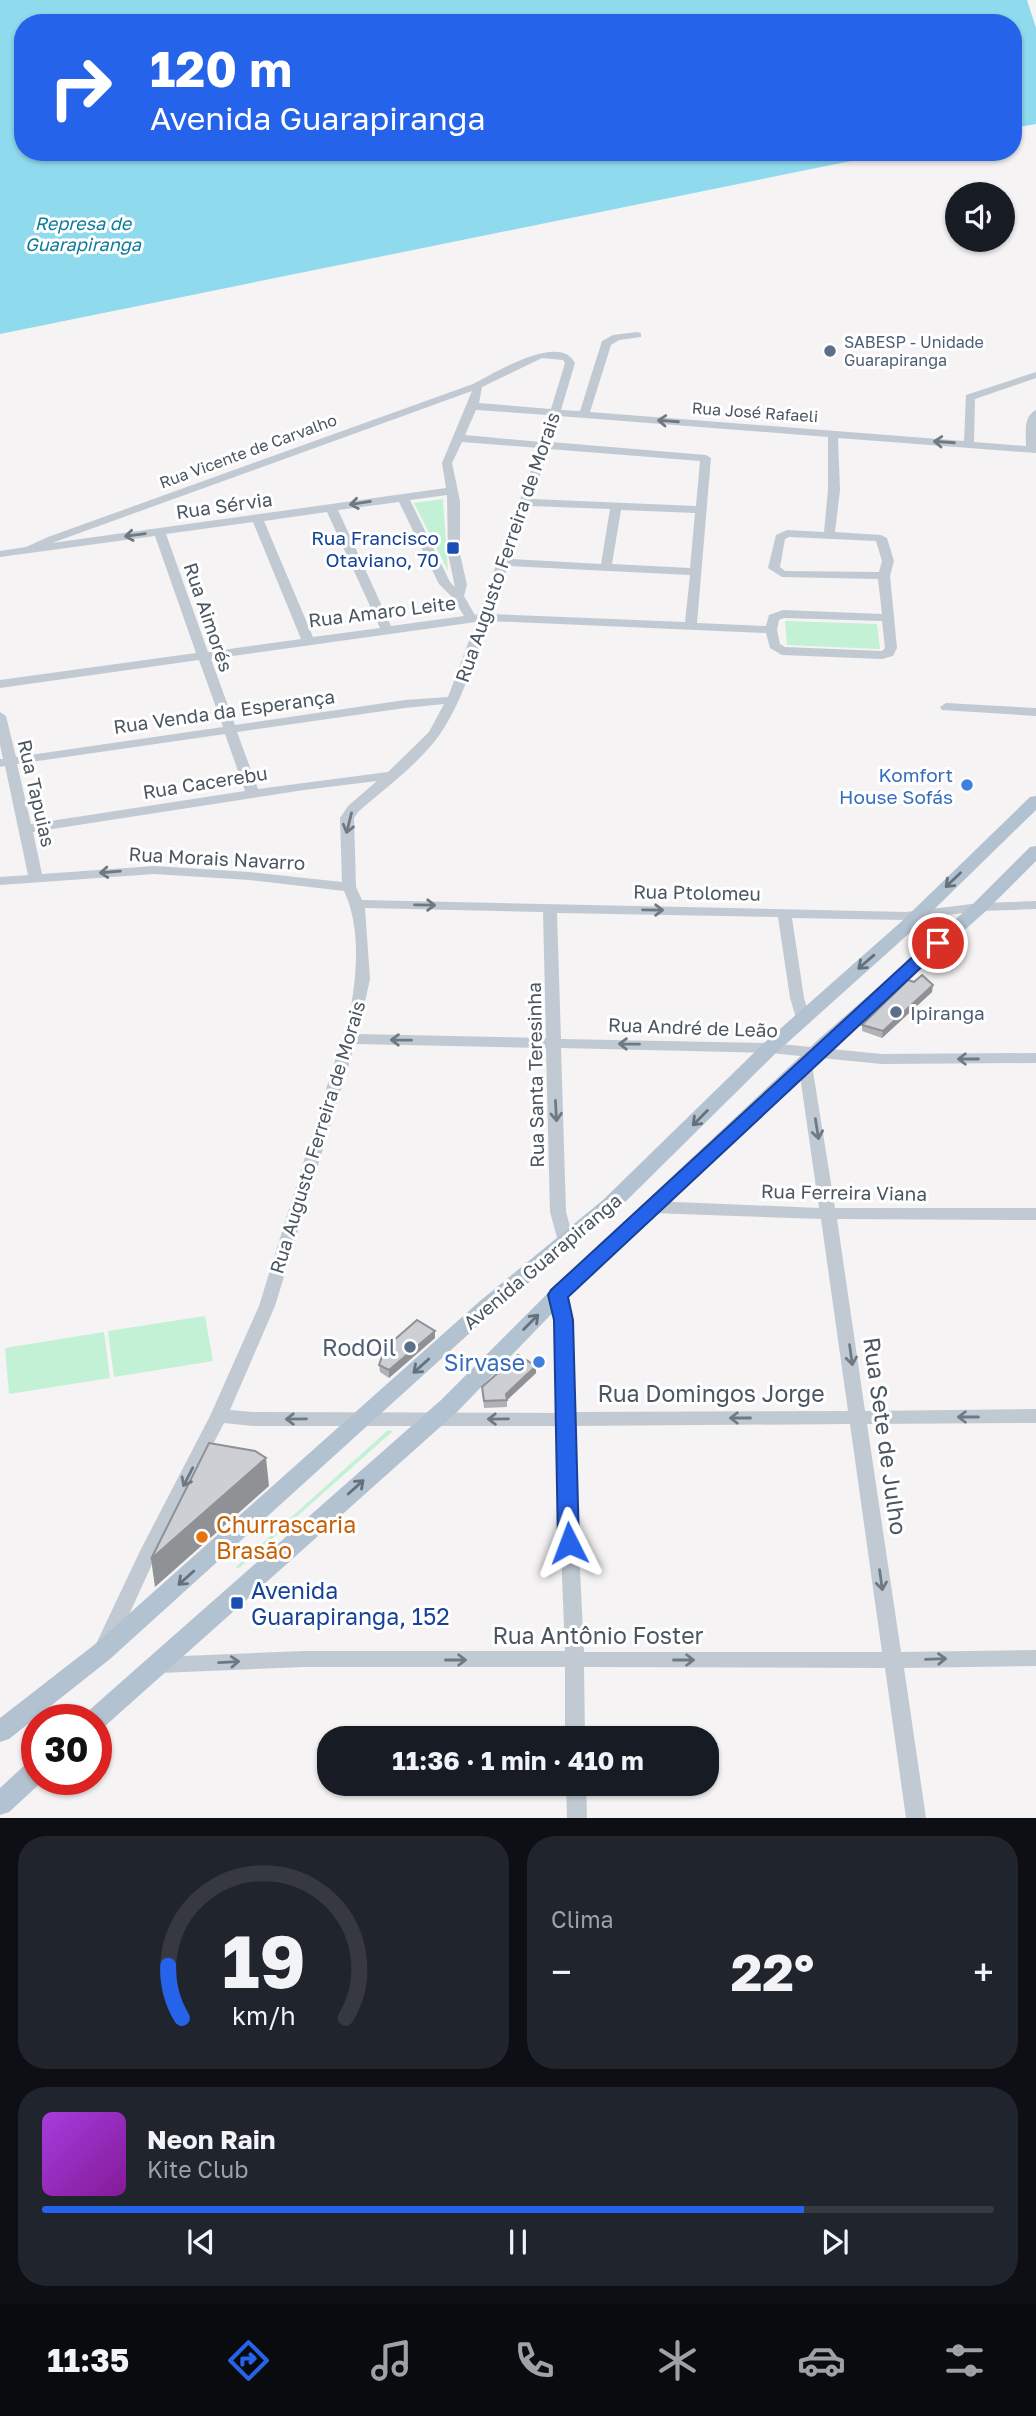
<!DOCTYPE html>
<html lang="pt">
<head>
<meta charset="utf-8">
<style>
	body { margin:0; font-family:"Golos Text",sans-serif; background:#20242c; color:#f1f3f6; height:100vh; display:flex; flex-direction:column; font-size:26px; white-space:nowrap }
	* { box-sizing:border-box; margin:0 }
	p { font-size:23px; color:#9ea1a6 }
	.icon { flex:none; width:38px; height:38px; fill:none; stroke:currentColor; stroke-width:2; stroke-linecap:round; stroke-linejoin:round }
	.map { position:relative; height:1818px; overflow:hidden }
	.sheet { display:flex; flex-direction:column; gap:18px; padding:18px; background:#0d0f14; flex:1 }
	.sheet>* { flex:none }
	.hud { position:absolute; left:14px; top:14px; width:1008px; height:147px; border-radius:28px; box-shadow:0 2px 5px #0004; background:#2563eb; color:#fff; overflow:hidden }
	.tools { position:absolute; left:945px; top:182px; display:grid; gap:14px }
	.tools a { display:grid; place-items:center; width:70px; height:70px; border-radius:50%; background:#171b24; box-shadow:0 2px 5px #0004; font-size:35px }
	.speed { position:absolute; left:21px; top:1704px; display:flex; gap:14px; font-size:35px; font-weight:700; text-align:center }
	.speed>* { display:grid; place-content:center; width:91px; height:91px; border-radius:50%; background:#171b24; box-shadow:0 2px 5px #0004; line-height:1 }
	.speed .limit { border:10px solid #d22; background:#fff; color:#111 }
	.pin { position:absolute; display:grid; place-items:center; width:60px; height:60px; color:#fff; margin:-30px; border:4px solid #fff; border-radius:50%; box-shadow:0 2px 7px #0007 }
	.me { position:absolute; width:77px; margin:-38px; rotate:357deg; stroke-linejoin:round; filter:drop-shadow(0 0 5px #0008) }
	.turn { display:flex; align-items:center; gap:24px; height:147px; padding:0 21px; font-size:32px }
	.turn .icon { width:91px; height:91px; stroke-width:2.5 }
	.turn b { display:block; font-size:49px; line-height:60px }
	.big { font-size:52px; font-weight:700; line-height:1.1 }
	.sheet .tile { flex:1; display:flex; flex-direction:column; justify-content:center; gap:10px; min-width:0; padding:0 24px; border-radius:28px; background:#20242c }
	.sheet .dial { align-items:center; gap:0 }
	.dial svg { height:182px; overflow:visible; fill:none; stroke:#363941; stroke-width:7; stroke-linecap:round; text-anchor:middle }
	.dial text { fill:#f1f3f6; stroke:none }
	.song { display:flex; align-items:center; gap:21px }
	.cover { width:84px; height:84px; border-radius:10px; background:linear-gradient(135deg,hsl(280 70% 55%),hsl(290 70% 35%)) }
	.played { height:7px; border-radius:4px; background:linear-gradient(90deg,#2563eb 80%,#363941 80%) }
	.keys { display:flex; justify-content:space-around; direction:ltr }
	.heat { display:flex; justify-content:space-between; align-items:center; font-size:38px; direction:ltr }
	.sheet .tiles { flex:1; display:grid; gap:18px; grid-template-columns:1fr 1fr }
	.tile:last-child { grid-column:span 2 }
	.trip { position:absolute; left:317px; top:1726px; width:402px; height:70px; border-radius:28px; background:#171b24; box-shadow:0 2px 5px #0004; font-weight:700; line-height:70px; text-align:center }
	.menu { display:flex; height:112px; justify-content:space-around; align-items:center; background:#090b0e; color:#9ea1a6 }
	.menu .icon { width:49px; height:49px }
	.menu .current { color:#2563eb }
	.menu b { font-size:32px; color:#f1f3f6 }
	.map>svg:first-child { display:block }
	.green { fill:#c3f1d5 }
	.water { fill:#90daee }
	.lines { fill:none; stroke-linecap:round; stroke-linejoin:round }
	.minor { fill:#c1cad2; fill-rule:evenodd }
	.major { fill:#b3c2d1; fill-rule:evenodd }
	.wall { fill:#b0b2b7 }
	.shaded-wall { fill:#909195 }
	.building { fill:#cdcfd5; stroke:#909195; stroke-width:2 }
	.oneway { stroke:#6e7983 }
	.oneway2 { stroke:#64717d }
	.route { fill:#2563eb; stroke:#184099; stroke-width:2 }
	.service-dot { fill:#5c6f8a; stroke:#fff; stroke-width:2.5 }
	.transit-dot { fill:#1a4fb4; stroke:#fff; stroke-width:2.5 }
	.shop-dot { fill:#3f7fe0; stroke:#fff; stroke-width:2.5 }
	.food-dot { fill:#e8710a; stroke:#fff; stroke-width:2.5 }
	.labels { text-anchor:middle; dominant-baseline:central; stroke-width:6; stroke-linejoin:round; paint-order:stroke }
	.far-service-label { font-size:16px; fill:#4e5e75; stroke:#fff; text-anchor:start }
	.far-street-label { font-size:16px; fill:#4a5661; stroke:#fff }
	.far-water-label { font-size:18px; font-style:italic; fill:#0c7c9b; stroke:#fff }
	.street-label { font-size:19px; fill:#4a5661; stroke:#fff }
	.transit-label { font-size:19px; fill:#164399; stroke:#fff; text-anchor:end }
	.shop-label { font-size:19px; fill:#366cbe; stroke:#fff; text-anchor:end }
	.service-label { font-size:19px; fill:#4e5e75; stroke:#fff; text-anchor:start }
	.near-service-label { font-size:23px; fill:#4e5e75; stroke:#fff; text-anchor:end }
	.near-shop-label { font-size:23px; fill:#366cbe; stroke:#fff; text-anchor:end }
	.near-street-label { font-size:23px; fill:#4a5661; stroke:#fff }
	.near-food-label { font-size:23px; fill:#c56008; stroke:#fff; text-anchor:start }
	.near-transit-label { font-size:23px; fill:#164399; stroke:#fff; text-anchor:start }
</style>
</head>
<body>
<div class="map">
<svg width="1036" height="1818" viewBox="0 0 1036 1818">
	<rect width="100%" height="100%" fill="#f5f3f3"/>
	<path class="green" d="M443 499 448 571 414 503Z
		M785 621 877 624 880 649 787 645Z
		M205 1316 213 1361 114 1377 108 1331Z
		M104 1332 110 1378 9 1394 5 1348Z
		M388 1430 393 1431 238 1569 236 1567Z"/>
	<path class="water" d="M0 0H1027L1036 28V124L1013 128V23H23V152H895L0 334Z"/>
	<g class="lines">
		<path class="minor" d="M637 332 641 333V337L619 340 611 345 590 412 964 441 966 395 1036 372V378L975 399 974 442 1026 446C1026 433 1023 416 1036 410V453L838 438 840 490 835 532 881 535 887 538 894 561 890 576 897 648 893 656 882 659 782 655 770 648 766 633 488 621C474 659 463 701 440 734 420 763 384 789 358 812L354 818 356 887 362 900 906 912 980 903 1036 901V909L980 911 906 920 792 918 804 998 810 1018 803 1023 796 1018 790 998 778 917 557 913 561 1039 770 1043 882 1054 1036 1053V1063L882 1064 770 1053 561 1048 566 1212 574 1241 572 1245H560L558 1241 550 1212 546 1048 355 1044 275 1306 230 1410 253 1412 556 1413 555 1320 550 1295 552 1291 558 1289 564 1291C578 1317 573 1381 573 1412L848 1411 821 1219 652 1213 646 1211 644 1207 646 1203 652 1201 819 1208 798 1062 806 1057 811 1059 835 1208H1036V1220L837 1219 865 1411 1036 1409V1423L867 1424 901 1652 1036 1650V1666L904 1668 926 1818H906L885 1668 584 1667 585 1738H565V1667H303L160 1673 153 1671 150 1665 153 1659 160 1657 303 1651H565L556 1426H253L224 1423 158 1551 113 1650 106 1652 99 1650 96 1644 140 1551 210 1416 259 1306 350 1012C357 974 361 927 344 891L249 880 154 874 0 885V877L28 875 5 766 0 767V759H3L0 745V712L6 716 16 757 223 727 199 660 0 688V680L196 653 155 536 0 557V551L26 547 48 537 473 384C495 373 560 332 575 363L561 410 580 411 602 341 613 335ZM542 358 563 360 565 363 551 409 479 403 482 387ZM472 391 442 463 446 488 52 543ZM476 410 549 415 541 442 465 435ZM559 416 828 437V490L824 532 787 530 776 535 768 568 782 577 878 579 882 614 783 610 769 615 766 626 697 623 711 458 706 455 551 442ZM462 442 539 448 478 614 475 615 464 596 467 585 460 554V501L452 463ZM549 449 700 461 696 506 532 499ZM447 495 448 554 455 587 450 582 410 500ZM399 502 439 584 453 598 464 616 391 626 338 510ZM530 506 610 509 601 564 511 559ZM621 510 695 513 690 568 612 564ZM327 512 380 628 313 637 264 521ZM253 522 301 639 208 652 166 534ZM789 537 876 541 882 561 879 572 785 571 780 567 785 539ZM508 566 690 575 685 622 491 614ZM784 618 882 621 885 648 882 651 785 647 780 644 777 630 779 620ZM476 622 448 697 405 700 235 725 211 659ZM444 704 429 732 388 772 258 789 237 732 405 708ZM225 734 245 791 31 824 17 764ZM377 781 348 806 340 818 342 882 249 872 154 866 42 874 33 832 304 790ZM365 908 543 912 546 1038 358 1034 370 979ZM850 1424 882 1652H584L573 1426Z
			M946 703 1036 708V716L942 710 940 707Z
			M566 1783H586L587 1818H567Z"/>
		<path class="major" d="M1036 796V810L914 929 777 1052 617 1210 494 1311 110 1659 9 1739 0 1742V1718L94 1645 480 1301 603 1200 763 1044 902 921 1030 797Z
			M1036 846V861L986 911 834 1046 565 1300 457 1412 104 1727 96 1730V1720H83L86 1713 441 1400 551 1290 820 1038 974 903 1030 847Z
			M37 1759V1780H44L9 1812 0 1815V1788L28 1762Z"/>
	</g>
	<path class="wall" d="M932 992 882 1038 862 1031V1025Z
		M435 1338 389 1378 380 1372 379 1365Z
		M536 1366V1373L507 1400V1407L484 1408 482 1387Z"/>
	<path class="shaded-wall" d="M933 985 932 992 882 1038 883 1031Z
		M435 1331V1338L389 1378V1370Z
		M536 1366V1373L506 1401V1394Z
		M266 1458 269 1486 155 1587 151 1559Z"/>
	<path class="building" d="M922 975 933 985 883 1031 862 1025 908 980 914 982Z
		M417 1320 435 1331 389 1370 379 1365 385 1348Z
		M518 1355 536 1366 506 1394 507 1400 484 1401 482 1387Z
		M209 1443 255 1451 266 1458 151 1559Z"/>
	<defs><path id="oneway-shaft" d="M-6 0H5M1.5-3L5.5 0L1.5 3" fill="none" stroke-width="1.6" stroke-linecap="round" stroke-linejoin="round" transform="scale(1.75)"/></defs>
	<g class="oneway">
		<use href="#oneway-shaft" transform="translate(668 421) rotate(-176)"/>
		<use href="#oneway-shaft" transform="translate(944 442) rotate(-176)"/>
		<use href="#oneway-shaft" transform="translate(360 503) rotate(171)"/>
		<use href="#oneway-shaft" transform="translate(135 535) rotate(172)"/>
		<use href="#oneway-shaft" transform="translate(349 823) rotate(104)"/>
		<use href="#oneway-shaft" transform="translate(110 872) rotate(175)"/>
		<use href="#oneway-shaft" transform="translate(425 905) rotate(1)"/>
		<use href="#oneway-shaft" transform="translate(653 910) rotate(1)"/>
		<use href="#oneway-shaft" transform="translate(401 1040) rotate(-179)"/>
		<use href="#oneway-shaft" transform="translate(629 1044) rotate(-179)"/>
		<use href="#oneway-shaft" transform="translate(968 1059) rotate(180)"/>
		<use href="#oneway-shaft" transform="translate(556 1111) rotate(87)"/>
		<use href="#oneway-shaft" transform="translate(817 1129) rotate(81)"/>
		<use href="#oneway-shaft" transform="translate(851 1355) rotate(82)"/>
		<use href="#oneway-shaft" transform="translate(968 1417) rotate(180)"/>
		<use href="#oneway-shaft" transform="translate(740 1418) rotate(180)"/>
		<use href="#oneway-shaft" transform="translate(296 1419) rotate(179)"/>
		<use href="#oneway-shaft" transform="translate(498 1419) rotate(179)"/>
		<use href="#oneway-shaft" transform="translate(188 1477) rotate(117)"/>
		<use href="#oneway-shaft" transform="translate(881 1580) rotate(82)"/>
		<use href="#oneway-shaft" transform="translate(936 1659) rotate(-2)"/>
		<use href="#oneway-shaft" transform="translate(456 1660)"/>
		<use href="#oneway-shaft" transform="translate(684 1660)"/>
		<use href="#oneway-shaft" transform="translate(229 1662) rotate(-3)"/>
	</g>
	<g class="oneway2">
		<use href="#oneway-shaft" transform="translate(953 880) rotate(136)"/>
		<use href="#oneway-shaft" transform="translate(866 962) rotate(139)"/>
		<use href="#oneway-shaft" transform="translate(700 1118) rotate(135)"/>
		<use href="#oneway-shaft" transform="translate(531 1322) rotate(-45)"/>
		<use href="#oneway-shaft" transform="translate(421 1366) rotate(138)"/>
		<use href="#oneway-shaft" transform="translate(356 1487) rotate(-42)"/>
		<use href="#oneway-shaft" transform="translate(186 1578) rotate(138)"/>
	</g>
	<path class="route" d="M938 938 944 939 946 943 944 946 568 1297 573 1320 579 1543 576 1549 569 1552 562 1549 558 1543 554 1320 548 1295 551 1290 932 939Z"/>
	<g class="service-dot">
		<circle cx="830" cy="351" r="7"/>
		<circle cx="896" cy="1012" r="7"/>
		<circle cx="410" cy="1347" r="7"/>
	</g>
	<g class="transit-dot">
		<rect x="446" y="541" width="14" height="14" rx="3.5"/>
		<rect x="230" y="1596" width="14" height="14" rx="3.5"/>
	</g>
	<g class="shop-dot">
		<circle cx="967" cy="785" r="7"/>
		<circle cx="539" cy="1362" r="7"/>
	</g>
	<circle class="food-dot" cx="202" cy="1537" r="7"/>
	<g class="labels">
		<g class="far-service-label">
			<text x="844" y="342">SABESP - Unidade<tspan x="844" dy="18">Guarapiranga</tspan></text>
		</g>
		<g class="far-street-label">
			<text transform="translate(755 412) rotate(4)">Rua José Rafaeli</text>
			<text transform="translate(248 451) rotate(-20)">Rua Vicente de Carvalho</text>
		</g>
		<g class="far-water-label">
			<text x="83" y="223">Represa de<tspan x="83" dy="21">Guarapiranga</tspan></text>
		</g>
		<g class="street-label">
			<text transform="translate(224 505) rotate(-8)">Rua Sérvia</text>
			<text transform="translate(507 547) rotate(-71)">Rua Augusto Ferreira de Morais</text>
			<text transform="translate(382 611) rotate(-7)">Rua Amaro Leite</text>
			<text transform="translate(209 617) rotate(71)">Rua Aimorés</text>
			<text transform="translate(224 711) rotate(-8)">Rua Venda da Esperança</text>
			<text transform="translate(205 782) rotate(-9)">Rua Cacerebu</text>
			<text transform="translate(37 793) rotate(77)">Rua Tapuias</text>
			<text transform="translate(217 858) rotate(3)">Rua Morais Navarro</text>
			<text transform="translate(697 892) rotate(1)">Rua Ptolomeu</text>
			<text transform="translate(693 1027) rotate(2)">Rua André de Leão</text>
			<text transform="translate(535 1075) rotate(-91)">Rua Santa Teresinha</text>
			<text transform="translate(317 1137) rotate(-73)">Rua Augusto Ferreira de Morais</text>
			<text transform="translate(844 1192) rotate(1)">Rua Ferreira Viana</text>
			<text transform="translate(542 1261) rotate(-40)">Avenida Guarapiranga</text>
		</g>
		<g class="transit-label">
			<text x="439" y="537">Rua Francisco<tspan x="439" dy="22">Otaviano, 70</tspan></text>
		</g>
		<g class="shop-label">
			<text x="953" y="774">Komfort<tspan x="953" dy="22">House Sofás</tspan></text>
		</g>
		<g class="service-label">
			<text x="910" y="1012">Ipiranga</text>
		</g>
		<g class="near-service-label">
			<text x="396" y="1347">RodOil</text>
		</g>
		<g class="near-shop-label">
			<text x="525" y="1362">Sirvase</text>
		</g>
		<g class="near-street-label">
			<text x="711" y="1393">Rua Domingos Jorge</text>
			<text transform="translate(886 1436) rotate(82)">Rua Sete de Julho</text>
			<text x="598" y="1635">Rua Antônio Foster</text>
		</g>
		<g class="near-food-label">
			<text x="216" y="1524">Churrascaria<tspan x="216" dy="26">Brasão</tspan></text>
		</g>
		<g class="near-transit-label">
			<text x="251" y="1590">Avenida<tspan x="251" dy="26">Guarapiranga, 152</tspan></text>
		</g>
	</g>
</svg>
<div class="tools">
<a><svg class="icon" aria-label="sound" viewBox="0 0 24 24"><path d="M4 9h4l5-4v14l-5-4H4zM17 9q2 3 0 6"/></svg></a>
</div>
<div class="speed"><div class="limit">30</div></div>
<div class="pin" style="left:938px;top:943px;background:#d93025"><svg class="icon" aria-label="arrive" viewBox="0 0 24 24"><path d="M6 21V4h12l-3 4 3 4H6"/></svg></div>
<svg class="me" style="left:569px;top:1543px" viewBox="-20 -20 40 40"><path d="M0-17L14 15 0 8-14 15z" fill="#2563eb" stroke="#fff" stroke-width="4"/></svg>
<div class="trip">11:36 · 1 min · 410 m</div>
<div class="hud">
<div class="turn"><svg class="icon" aria-label="right" viewBox="0 0 24 24"><path d="M7 20v-9h11M14 6l5 5-5 5"/></svg><div><b>120 m</b>Avenida Guarapiranga</div></div>
</div>
</div>
<section class="sheet">
<div class="tiles">
<div class="tile dial"><svg viewBox="0 0 100 80">
<path d="M14 69A42 42 0 1 1 86 69"/>
<path d="M14 69A42 42 0 0 1 8 46" stroke="#2563eb"/>
<text x="50" y="56" font-size="32" font-weight="700">19</text>
<text x="50" y="72" font-size="11">km/h</text>
</svg></div>
<div class="tile"><p>Clima</p>
<div class="heat"><a>−</a><b class="big">22°</b><a>+</a></div>
</div>
<div class="tile">
<div class="song"><i class="cover"></i><div><b>Neon Rain</b><p>Kite Club</p></div></div>
<div class="played"></div>
<div class="keys"><svg class="icon" aria-label="previous" viewBox="0 0 24 24"><path d="M18 5L8 12l10 7zM5 5v14"/></svg><svg class="icon" aria-label="pause" viewBox="0 0 24 24"><path d="M8 5v14M16 5v14"/></svg><svg class="icon" aria-label="next" viewBox="0 0 24 24"><path d="M6 5l10 7-10 7zM19 5v14"/></svg></div>
</div>
</div>
</section>
<nav class="menu">
<b>11:35</b>
<svg class="icon current" aria-label="directions" viewBox="0 0 24 24"><path d="M12 3l9 9-9 9-9-9zM9 14v-3h6M13 9l2 2-2 2"/></svg>
<svg class="icon" aria-label="music" viewBox="0 0 24 24"><path d="M9 18V5l10-2v13"/><circle cx="6" cy="18" r="3"/><circle cx="16" cy="16" r="3"/></svg>
<svg class="icon" aria-label="phone" viewBox="0 0 24 24"><path d="M5 4h4l2 5-3 2q2 4 5 5l2-3 5 2v4C11 20 4 13 5 4z"/></svg>
<svg class="icon" aria-label="climate" viewBox="0 0 24 24"><path d="M12 3v18M4 7l16 10M4 17L20 7"/></svg>
<svg class="icon" aria-label="car" viewBox="0 0 24 24"><path d="M5 17H2v-5l4-1 3-4h7l3 4 3 1v5h-3M9 17h6M6 11h13"/><circle cx="7" cy="17" r="2"/><circle cx="17" cy="17" r="2"/></svg>
<svg class="icon" aria-label="filters" viewBox="0 0 24 24"><path d="M4 7h16M4 17h16"/><circle cx="9" cy="7" r="2"/><circle cx="15" cy="17" r="2"/></svg>
</nav>
</body>
</html>
